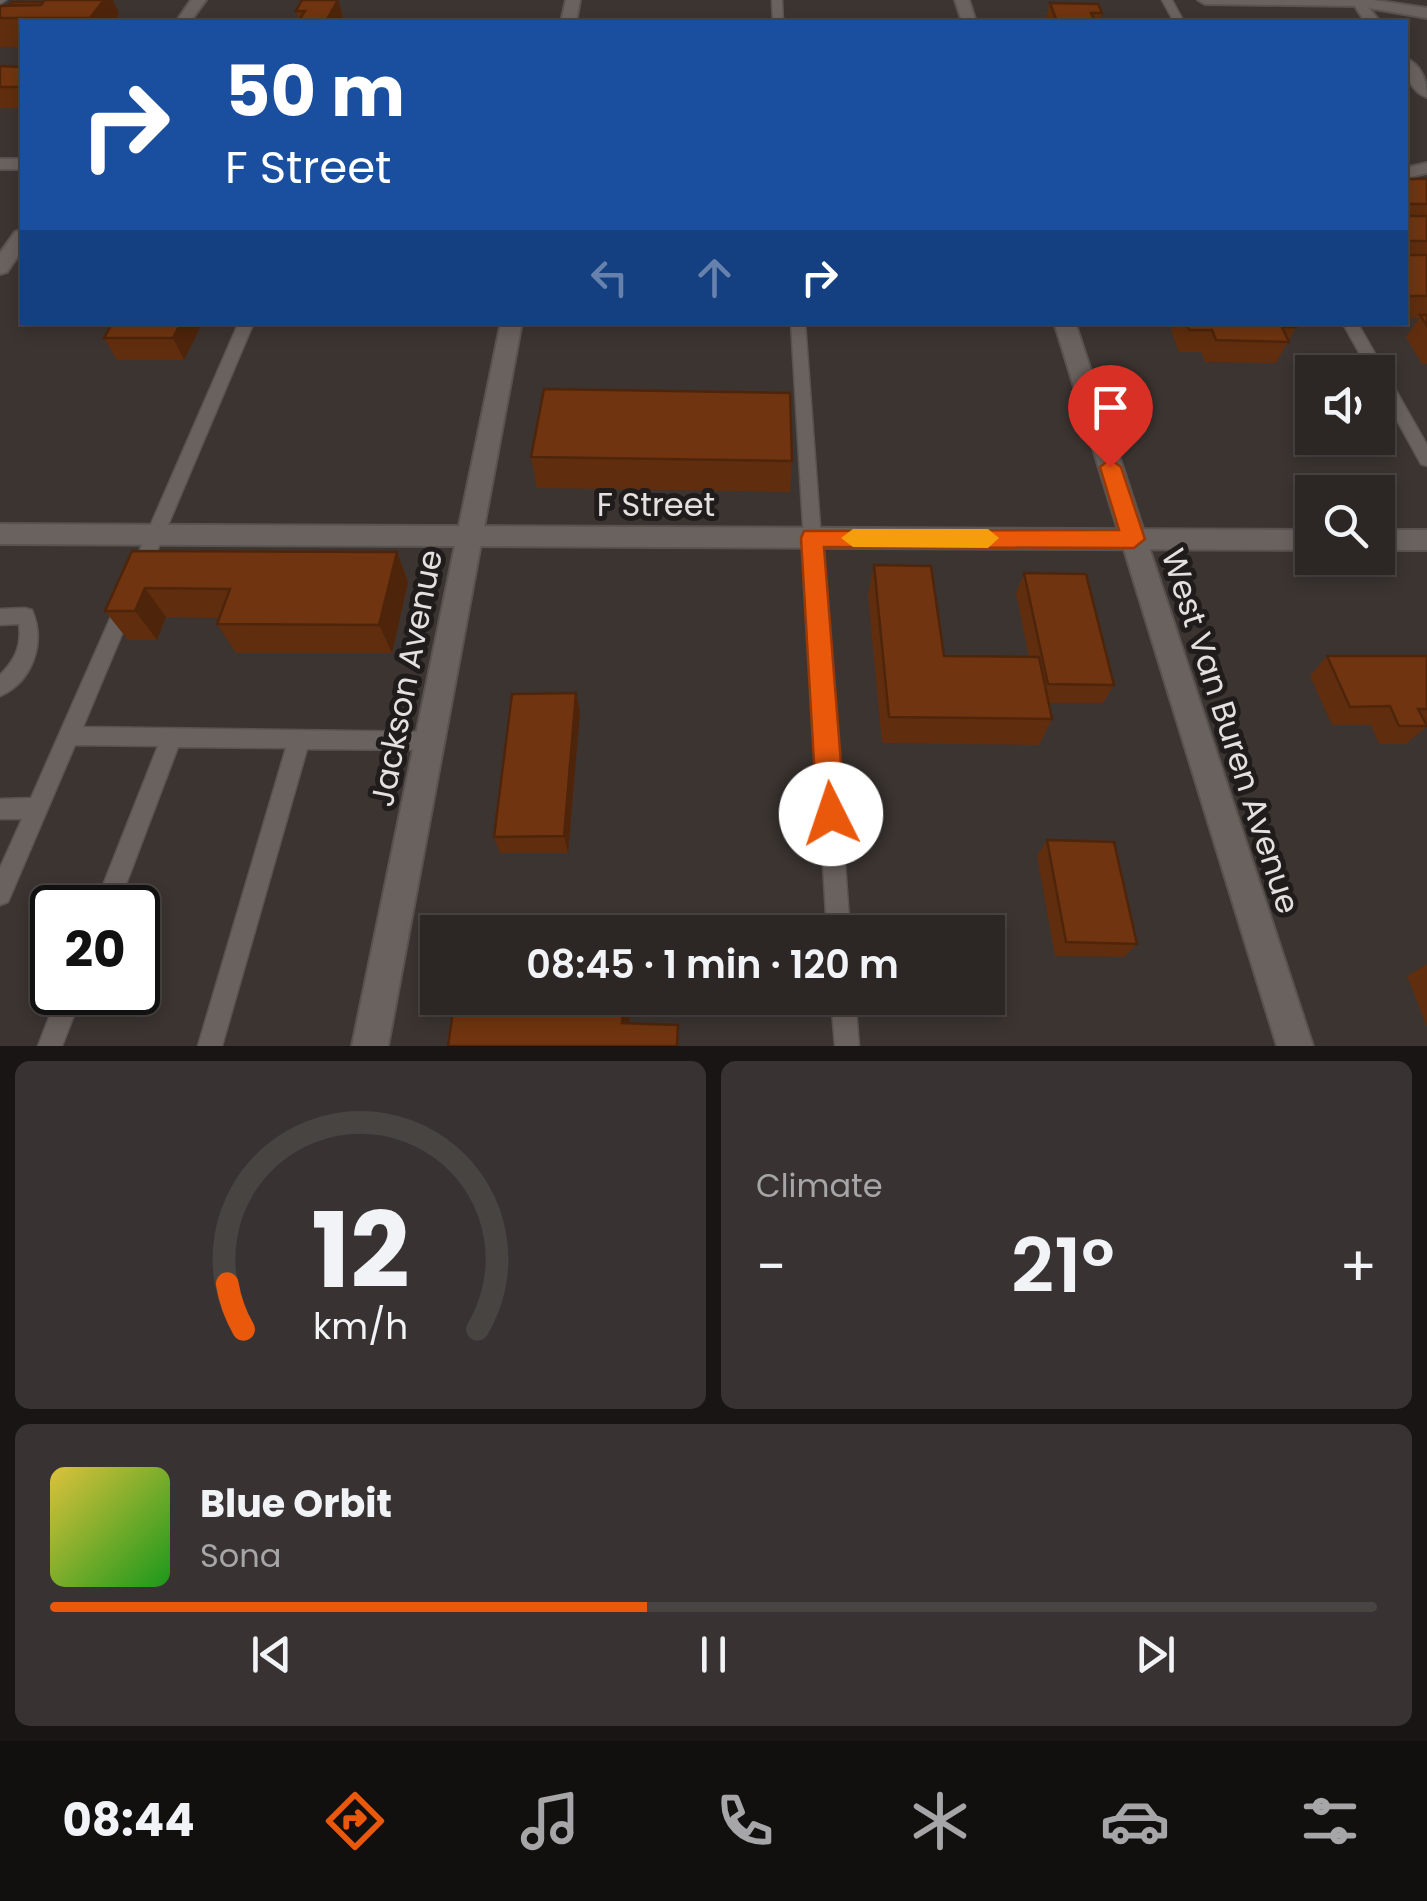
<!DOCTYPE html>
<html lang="en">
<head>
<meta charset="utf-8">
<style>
	body { margin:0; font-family:Poppins,sans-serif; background:#383332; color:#f1f3f6; height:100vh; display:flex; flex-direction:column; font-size:38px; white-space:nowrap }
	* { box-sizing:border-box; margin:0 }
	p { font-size:32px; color:#a6a5a7 }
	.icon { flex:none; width:55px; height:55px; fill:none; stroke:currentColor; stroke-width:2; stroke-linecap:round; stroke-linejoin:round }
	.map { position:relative; height:1046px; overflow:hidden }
	.panel { display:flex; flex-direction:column; gap:15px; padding:15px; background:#181514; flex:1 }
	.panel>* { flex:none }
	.guide { position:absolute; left:20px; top:20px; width:1388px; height:305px; border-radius:0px; box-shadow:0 5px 15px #0003,0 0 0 2px #484442; background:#1a4fa0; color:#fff; overflow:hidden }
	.controls { position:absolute; left:1295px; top:355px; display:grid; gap:20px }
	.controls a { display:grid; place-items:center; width:100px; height:100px; border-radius:0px; background:#2c2725; box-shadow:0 5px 15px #0003,0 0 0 2px #484442; font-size:50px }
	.speed { position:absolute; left:30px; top:885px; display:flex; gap:20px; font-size:50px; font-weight:700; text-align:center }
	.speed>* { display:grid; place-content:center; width:130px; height:130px; border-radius:50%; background:#2c2725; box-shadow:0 5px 15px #0003,0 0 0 2px #484442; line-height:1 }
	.speed .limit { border:5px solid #111; border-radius:15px; background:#fff; color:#111 }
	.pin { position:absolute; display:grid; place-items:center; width:85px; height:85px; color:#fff; margin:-102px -42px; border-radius:50% 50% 50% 0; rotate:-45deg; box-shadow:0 0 10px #0007 }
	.pin .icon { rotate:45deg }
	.me { position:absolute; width:110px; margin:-55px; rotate:356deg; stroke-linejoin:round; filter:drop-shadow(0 0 8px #0008) }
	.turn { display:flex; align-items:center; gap:35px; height:210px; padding:0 40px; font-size:45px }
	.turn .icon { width:130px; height:130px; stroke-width:2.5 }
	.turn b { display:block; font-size:70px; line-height:85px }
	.lanes { display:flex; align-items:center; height:95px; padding:0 40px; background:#0003; justify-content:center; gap:50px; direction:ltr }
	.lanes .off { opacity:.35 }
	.big { font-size:75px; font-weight:600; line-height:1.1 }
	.panel .tile { flex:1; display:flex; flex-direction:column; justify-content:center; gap:15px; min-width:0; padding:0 35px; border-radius:15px; background:#383332 }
	.panel .dial { align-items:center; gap:0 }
	.dial svg { height:260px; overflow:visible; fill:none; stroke:#484442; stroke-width:7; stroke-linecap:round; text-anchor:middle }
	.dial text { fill:#f1f3f6; stroke:none }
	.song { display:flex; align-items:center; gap:30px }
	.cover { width:120px; height:120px; border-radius:15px; background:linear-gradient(135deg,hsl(50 70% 55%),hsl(120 70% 35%)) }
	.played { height:10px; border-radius:5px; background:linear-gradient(90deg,#ea580c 45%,#484442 45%) }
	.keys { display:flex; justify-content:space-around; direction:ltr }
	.heat { display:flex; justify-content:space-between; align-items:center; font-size:55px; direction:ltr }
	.panel .tiles { flex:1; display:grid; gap:15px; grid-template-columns:1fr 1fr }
	.tile:last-child { grid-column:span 2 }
	.trip { position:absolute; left:420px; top:915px; width:585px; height:100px; border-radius:0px; background:#2c2725; box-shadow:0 5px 15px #0003,0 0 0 2px #484442; font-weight:600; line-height:100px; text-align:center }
	.menu { display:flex; height:160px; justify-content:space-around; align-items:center; background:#12100f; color:#a6a5a7 }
	.menu .icon { width:70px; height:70px }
	.menu .on { color:#ea580c }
	.menu b { font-size:45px; color:#f1f3f6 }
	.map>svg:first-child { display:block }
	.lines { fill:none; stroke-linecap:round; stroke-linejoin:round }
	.service-casing { stroke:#585350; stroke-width:3 }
	.minor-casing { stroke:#585350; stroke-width:4 }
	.tertiary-casing { stroke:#585350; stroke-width:4 }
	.service { fill:#6a625e; fill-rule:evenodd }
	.minor { fill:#6a625e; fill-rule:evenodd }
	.tertiary { fill:#6a625e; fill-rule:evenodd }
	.wall { fill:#602e0e }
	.shaded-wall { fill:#4e250b }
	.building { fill:#703510; stroke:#4e250b; stroke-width:2.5 }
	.route { fill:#ea580c; stroke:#983908; stroke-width:2.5 }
	.slow { fill:#f59e0b }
	.labels { text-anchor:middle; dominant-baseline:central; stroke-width:10; stroke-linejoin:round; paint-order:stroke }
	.street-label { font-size:32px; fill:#e4e0de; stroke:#201c1b }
</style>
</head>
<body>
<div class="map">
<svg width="1427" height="1046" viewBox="0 0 1427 1046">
	<rect width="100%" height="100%" fill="#3b3431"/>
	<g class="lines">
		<defs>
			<path id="service" d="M0 0H6L0 4Z
				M772 0H782L783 22H773Z
				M1162 0H1172L1184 22H1174Z
				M239 322H254L149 570 146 575H134L131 570Z
				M791 322H805L850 932H827Z
				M1342 322H1357L1427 445V466L1421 464 1378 386V372H1370Z
				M126 595 133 598 135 603 83 727 430 732 437 734 440 741 437 748 430 750 307 749 222 1046H198L286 748 178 747 117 908H94L158 746 75 745 8 902 0 905V868L22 819H0V799L31 798 117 603 119 598Z
				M25 608 32 610C46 642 33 682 0 696V675C15 660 22 646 19 624L0 625V609Z
				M59 992H83L62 1046H38Z
				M831 998H855L859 1046H835Z"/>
			<path id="minor" d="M566 0H580L576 22H561Z
				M955 0H969L976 22H962Z
				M1351 0H1363L1380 22H1365Z
				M1405 58C1421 64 1427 81 1427 97 1411 92 1405 74 1405 58Z
				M0 159H22V169H0Z
				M1427 163V173L1405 178V168Z
				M501 322H522L388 1046H352Z
				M1054 322H1075L1313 1046H1277Z"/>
			<path id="tertiary" d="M191 0H206L190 22H176Z
				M1198 0H1373L1427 8V18L1357 6 1205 4Z
				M22 230V250L7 272 0 274V253L15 232Z
				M0 524 1312 530V550L0 544Z
				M1378 530H1427V550H1378Z"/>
		</defs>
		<use href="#service" class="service-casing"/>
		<use href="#minor" class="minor-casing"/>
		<use href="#tertiary" class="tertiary-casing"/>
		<use href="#service" class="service"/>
		<use href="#minor" class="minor"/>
		<use href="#tertiary" class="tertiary"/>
	</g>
	<path class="wall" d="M338 0 344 21 343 22H299L296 11Z
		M43 3 119 14 117 16 120 22H22V47H0V6Z
		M1050 3 1102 13 1099 22H1045Z
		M0 66 22 67V108H0Z
		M1405 179H1427V364H1422L1406 337 1419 318H1405Z
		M203 322 184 360H117L104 338Z
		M1174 322H1294L1296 327 1276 363 1205 362 1201 352H1179L1171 330Z
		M531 457 792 461 790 492 537 488Z
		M132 551 397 552 408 582 392 653H236L217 624 219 618 166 617 157 640H128L105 611Z
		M874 565 944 656 1029 657 1016 593 1024 573 1114 685 1103 703H1049L1052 719 1039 745 882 743 868 595Z
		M1327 656H1427V728H1425L1406 744H1379L1371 725H1332L1310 676Z
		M576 693 580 712 568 853H500L494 837Z
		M1047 840 1137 944 1124 957 1055 956 1037 856Z
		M1427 964V1027L1407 976Z"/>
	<path class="shaded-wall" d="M100 0H113L119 14 117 16 120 22H92L90 18Z
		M338 0 344 21 343 22H326Z
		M181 322H203L184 360 173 338Z
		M397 552 408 582 392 653 379 625Z
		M145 588 166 617 157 640 135 611Z
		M576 693 580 712 568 853 564 836Z
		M624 998H631L628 1044 622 1023Z"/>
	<path class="building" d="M45 0H104L90 18H0V6L41 5Z
		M302 0H338L326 21 299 20 305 11H296Z
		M12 2H43L41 5H9Z
		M1050 3 1098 4 1102 13H1091L1095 22H1057Z
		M0 66 22 67V87H0Z
		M1405 179H1427V204H1405Z
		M1405 216H1427V241H1405Z
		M1405 255H1427V296H1405Z
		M1420 315H1427V326Z
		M113 322H181L173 338H104Z
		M1186 322H1294L1296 327H1282L1289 342 1216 340 1212 330H1189Z
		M544 389 790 393 792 461 531 457Z
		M132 551 397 552 379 625 217 624 230 589 145 588 135 611H105Z
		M874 565 931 566 944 656 1039 657 1052 719 889 717Z
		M1024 573 1086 574 1114 685 1048 684Z
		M1327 656H1427V709H1418L1427 726H1399L1390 706 1350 707Z
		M576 693 564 836 494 837 512 694Z
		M1047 840 1114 842 1137 944 1066 942Z
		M455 998H624L622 1023 678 1025 677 1046H448Z"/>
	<path class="route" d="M1110 459 1121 467 1145 539 1134 548 824 547 845 814 841 823 831 827 821 823 817 814 801 538 804 531 1119 530 1100 467Z"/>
	<path class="slow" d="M853 529H988L999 538 988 548 853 547 841 538Z"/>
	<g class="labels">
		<g class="street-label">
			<text x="656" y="504">F Street</text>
			<text transform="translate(406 678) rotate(-79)">Jackson Avenue</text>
			<text transform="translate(1231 731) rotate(72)">West Van Buren Avenue</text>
		</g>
	</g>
</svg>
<div class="controls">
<a><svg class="icon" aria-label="sound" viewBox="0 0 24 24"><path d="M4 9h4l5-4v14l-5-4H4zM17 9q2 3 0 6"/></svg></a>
<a><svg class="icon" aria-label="search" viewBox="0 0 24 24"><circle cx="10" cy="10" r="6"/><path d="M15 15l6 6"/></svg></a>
</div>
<div class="speed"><div class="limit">20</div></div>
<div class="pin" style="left:1110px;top:467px;background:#d93025"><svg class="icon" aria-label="arrive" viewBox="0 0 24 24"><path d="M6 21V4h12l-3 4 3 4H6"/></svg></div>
<svg class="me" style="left:831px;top:814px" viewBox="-20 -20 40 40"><circle r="19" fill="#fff"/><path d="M0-13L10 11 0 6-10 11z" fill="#ea580c"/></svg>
<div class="trip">08:45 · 1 min · 120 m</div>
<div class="guide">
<div class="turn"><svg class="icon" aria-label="right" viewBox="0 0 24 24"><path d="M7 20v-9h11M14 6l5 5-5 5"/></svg><div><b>50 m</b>F Street</div></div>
<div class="lanes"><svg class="icon off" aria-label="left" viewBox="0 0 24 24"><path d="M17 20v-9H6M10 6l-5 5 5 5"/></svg><svg class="icon off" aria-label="ahead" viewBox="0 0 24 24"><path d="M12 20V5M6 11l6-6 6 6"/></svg><svg class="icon" aria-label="right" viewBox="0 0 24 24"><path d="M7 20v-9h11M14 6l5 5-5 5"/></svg></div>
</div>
</div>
<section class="panel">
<div class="tiles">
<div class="tile dial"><svg viewBox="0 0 100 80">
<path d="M14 69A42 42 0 1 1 86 69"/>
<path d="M14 69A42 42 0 0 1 9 55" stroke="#ea580c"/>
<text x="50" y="56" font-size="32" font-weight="700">12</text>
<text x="50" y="72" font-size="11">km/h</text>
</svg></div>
<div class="tile"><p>Climate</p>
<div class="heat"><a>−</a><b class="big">21°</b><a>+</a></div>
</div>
<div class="tile">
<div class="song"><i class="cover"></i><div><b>Blue Orbit</b><p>Sona</p></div></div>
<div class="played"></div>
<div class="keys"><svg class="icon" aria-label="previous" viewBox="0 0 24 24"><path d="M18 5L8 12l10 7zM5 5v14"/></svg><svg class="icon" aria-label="pause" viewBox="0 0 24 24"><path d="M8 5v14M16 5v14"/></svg><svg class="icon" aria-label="next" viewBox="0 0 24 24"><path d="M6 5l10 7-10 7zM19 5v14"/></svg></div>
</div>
</div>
</section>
<nav class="menu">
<b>08:44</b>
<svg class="icon on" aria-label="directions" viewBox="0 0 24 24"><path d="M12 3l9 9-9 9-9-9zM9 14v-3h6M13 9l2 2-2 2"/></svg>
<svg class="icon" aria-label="music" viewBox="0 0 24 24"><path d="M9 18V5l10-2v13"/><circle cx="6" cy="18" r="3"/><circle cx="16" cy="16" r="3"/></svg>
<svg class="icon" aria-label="phone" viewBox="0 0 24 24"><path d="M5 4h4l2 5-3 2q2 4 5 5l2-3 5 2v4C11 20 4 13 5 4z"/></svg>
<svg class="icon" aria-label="climate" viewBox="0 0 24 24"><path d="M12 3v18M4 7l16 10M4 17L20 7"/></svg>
<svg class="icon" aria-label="car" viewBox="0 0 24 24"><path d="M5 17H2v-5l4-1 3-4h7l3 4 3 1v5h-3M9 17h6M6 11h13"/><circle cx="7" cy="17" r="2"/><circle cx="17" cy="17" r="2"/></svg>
<svg class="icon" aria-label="filters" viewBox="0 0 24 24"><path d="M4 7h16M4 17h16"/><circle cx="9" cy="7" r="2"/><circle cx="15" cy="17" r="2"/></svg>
</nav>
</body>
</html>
